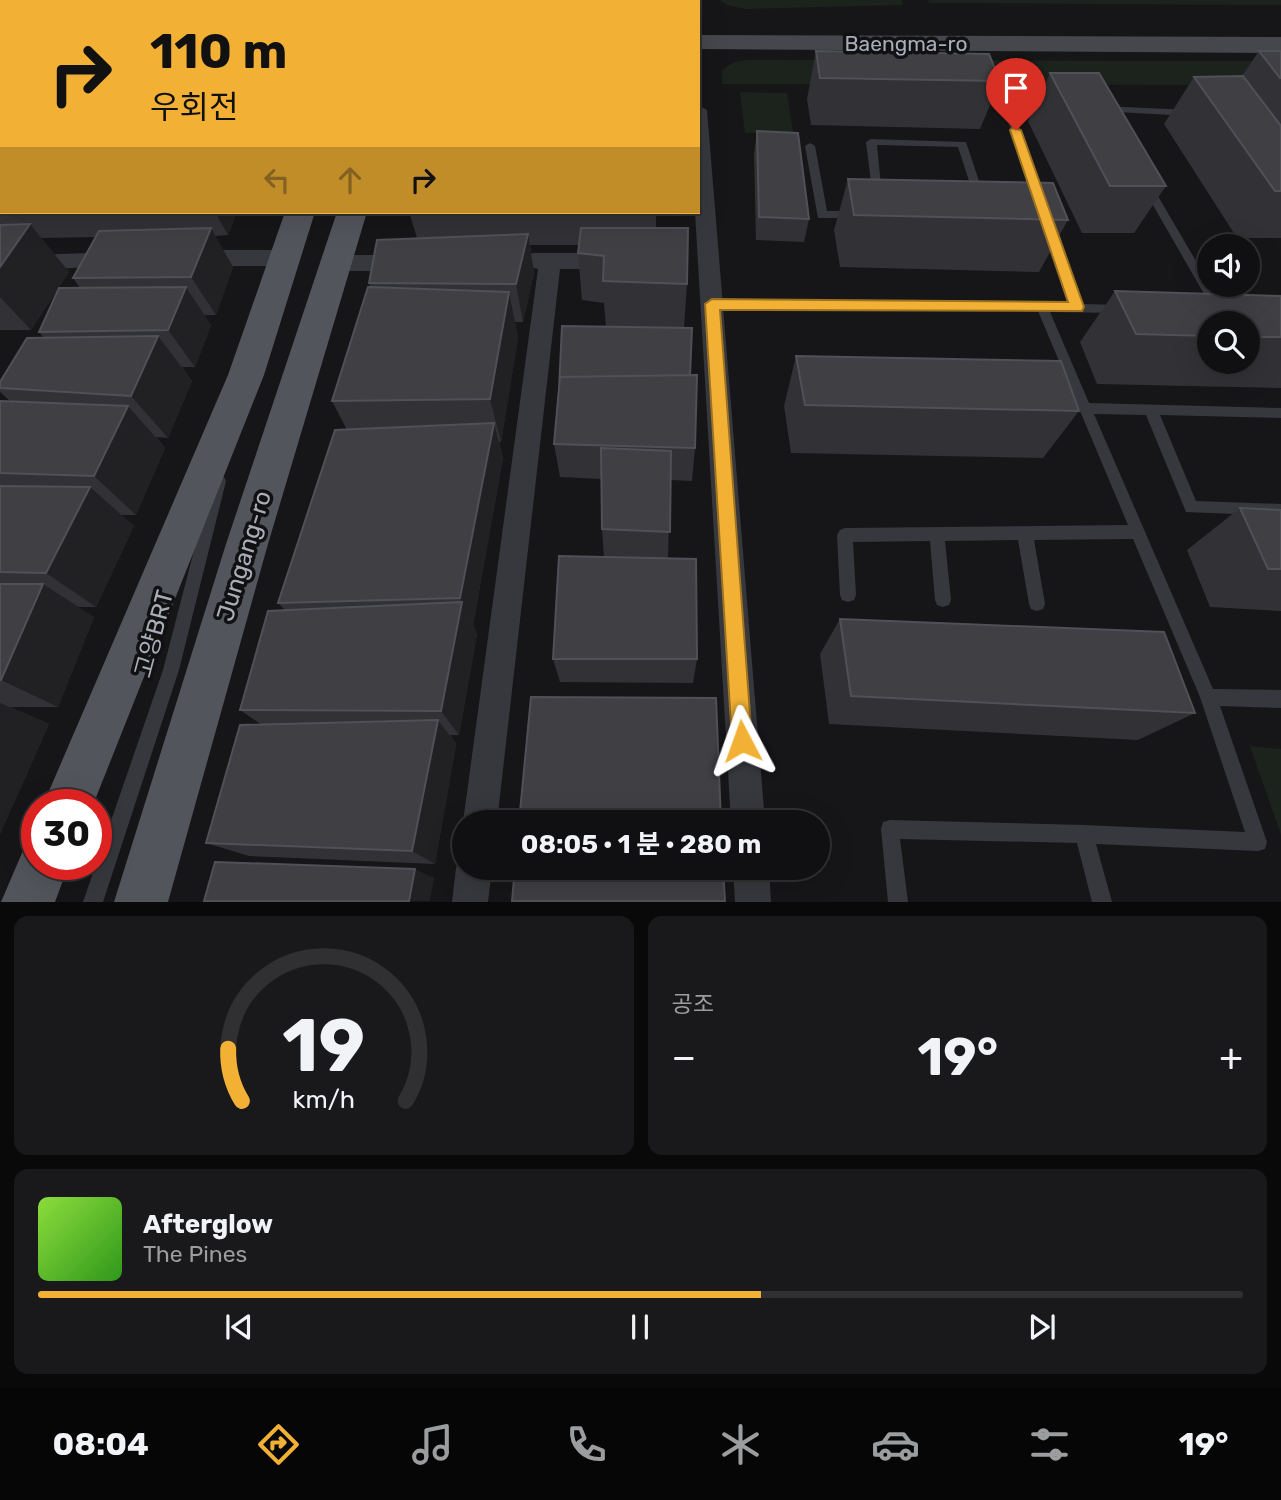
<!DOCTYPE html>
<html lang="ko">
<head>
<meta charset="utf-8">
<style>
	body { margin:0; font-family:Rubik,"Noto Sans KR",sans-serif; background:#19191b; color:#f1f3f6; height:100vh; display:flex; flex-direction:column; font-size:26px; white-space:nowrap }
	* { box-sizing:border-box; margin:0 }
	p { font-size:23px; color:#9c9d9f }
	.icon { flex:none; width:38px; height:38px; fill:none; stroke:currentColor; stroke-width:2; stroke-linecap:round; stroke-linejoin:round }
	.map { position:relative; height:902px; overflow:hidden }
	.panel { display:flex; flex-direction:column; gap:14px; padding:14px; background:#09090a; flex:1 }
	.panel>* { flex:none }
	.banner { position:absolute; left:0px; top:0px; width:700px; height:214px; box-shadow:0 7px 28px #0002,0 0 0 2px #303032; background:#f2b134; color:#111; overflow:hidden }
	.fabs { position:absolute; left:1197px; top:234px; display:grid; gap:14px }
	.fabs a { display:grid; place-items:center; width:63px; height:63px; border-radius:50%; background:#101012; box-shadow:0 7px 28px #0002,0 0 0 2px #303032; font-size:35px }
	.speed { position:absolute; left:21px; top:789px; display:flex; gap:14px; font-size:35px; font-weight:700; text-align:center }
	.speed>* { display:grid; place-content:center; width:91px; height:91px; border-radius:50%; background:#101012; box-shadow:0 7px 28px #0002,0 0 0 2px #303032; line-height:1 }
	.speed .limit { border:10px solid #d22; background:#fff; color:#111 }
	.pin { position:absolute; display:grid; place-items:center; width:60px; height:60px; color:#fff; margin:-72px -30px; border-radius:50% 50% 50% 0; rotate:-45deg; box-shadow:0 0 7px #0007 }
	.pin .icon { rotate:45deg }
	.me { position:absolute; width:77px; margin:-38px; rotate:356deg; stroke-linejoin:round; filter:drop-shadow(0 0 5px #0008) }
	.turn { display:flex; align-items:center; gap:24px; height:147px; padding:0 35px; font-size:32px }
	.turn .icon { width:91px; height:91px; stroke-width:2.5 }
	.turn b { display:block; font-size:49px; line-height:60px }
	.lanes { display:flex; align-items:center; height:66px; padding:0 35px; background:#0003; justify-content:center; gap:35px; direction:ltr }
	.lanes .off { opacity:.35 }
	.big { font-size:52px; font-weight:700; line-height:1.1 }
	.panel .widget { flex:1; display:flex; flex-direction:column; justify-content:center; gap:10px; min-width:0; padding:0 24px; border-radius:14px; background:#19191b }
	.panel .dial { align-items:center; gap:0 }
	.dial svg { height:182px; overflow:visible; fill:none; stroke:#303032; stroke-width:7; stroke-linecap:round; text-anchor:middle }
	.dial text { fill:#f1f3f6; stroke:none }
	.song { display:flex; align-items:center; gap:21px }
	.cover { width:84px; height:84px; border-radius:10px; background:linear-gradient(135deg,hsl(90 70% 55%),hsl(110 70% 35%)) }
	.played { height:7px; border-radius:4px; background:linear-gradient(90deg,#f2b134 60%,#303032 60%) }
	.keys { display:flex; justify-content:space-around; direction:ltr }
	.heat { display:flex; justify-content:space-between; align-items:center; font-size:38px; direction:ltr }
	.panel .tiles { flex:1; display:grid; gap:14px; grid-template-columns:1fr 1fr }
	.widget:last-child { grid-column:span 2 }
	.trip { position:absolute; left:452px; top:810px; width:378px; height:70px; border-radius:35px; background:#101012; box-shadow:0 7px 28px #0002,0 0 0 2px #303032; font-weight:700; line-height:70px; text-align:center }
	.tab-bar { display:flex; height:112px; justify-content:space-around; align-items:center; background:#060607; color:#9c9d9f }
	.tab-bar .icon { width:49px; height:49px }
	.tab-bar .selected { color:#f2b134 }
	.tab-bar b { font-size:32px; color:#f1f3f6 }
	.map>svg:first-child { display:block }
	.green { fill:#1c231d }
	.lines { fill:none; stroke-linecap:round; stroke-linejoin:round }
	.service { fill:#37383d; fill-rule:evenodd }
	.minor { fill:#37383d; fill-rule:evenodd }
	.secondary { fill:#45474d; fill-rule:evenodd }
	.primary { fill:#53555c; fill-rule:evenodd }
	.wall { fill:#323236; fill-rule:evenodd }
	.shaded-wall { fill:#212124 }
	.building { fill:#3f3f44; stroke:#4f5156; stroke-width:2 }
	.route { fill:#f2b134; stroke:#9d7322; stroke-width:2 }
	.labels { text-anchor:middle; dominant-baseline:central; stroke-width:7; stroke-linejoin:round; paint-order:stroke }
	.far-street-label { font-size:21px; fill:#a8adb8; stroke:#111113 }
	.street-label { font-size:24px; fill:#a8adb8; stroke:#111113 }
</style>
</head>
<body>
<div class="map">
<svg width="1281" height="902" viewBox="0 0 1281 902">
	<rect width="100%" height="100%" fill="#161618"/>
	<path class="green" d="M718 0H902L903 5 746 9 730 6Z
		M928 0H1281V5L929 3Z
		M748 60 1281 61V85L722 84V70L734 62Z
		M740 92 787 93 793 133H745Z
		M1250 746 1281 749V835Z"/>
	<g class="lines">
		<path class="service" d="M1050 105 1055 108 1053 110 1014 111 1046 200 1041 204 1036 200 1003 108 1008 105Z
			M1102 106 1190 110 1195 113 1190 116 1099 111V107Z
			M871 139 966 142 985 199 980 203 975 199 958 147 877 145 882 196 881 198H873L866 142Z
			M810 143 815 146 827 211H855L861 215 859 218H818L805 146Z
			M1147 183 1152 186 1223 307 1225 310 1223 313H1215L1142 186Z
			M1051 222 1057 226 1082 304 1121 305 1127 309 1121 313 1050 312 1089 403 1281 408V418L1160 415 1196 501 1281 504V516L1186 512 1146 415 1094 414 1213 689 1281 690V708L1220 706 1267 842 1265 849 1258 851 1096 844 1112 902H1092L1077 843 900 839 908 902H888L881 829 883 822 890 820 1084 825 1245 832 1200 697 1133 539 1034 540 1045 604 1043 609 1037 611 1031 609 1029 604 1018 540 945 541 951 600 949 605 943 607 937 605 935 600 930 541 853 542 856 595 854 600 848 602 842 600 840 595 837 535 840 530 845 528 1128 525 1038 311 712 309 706 305 712 301 1070 303 1045 226Z
			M219 475 224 477 226 481 179 670 103 902H83L163 670 212 481 214 477Z"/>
		<path class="minor" d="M683 0H699V2H683Z
			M698 105 707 110 765 822H731L695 212H698Z
			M192 250H285L293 253 296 258 293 263 285 266H192L184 263 181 258 184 253Z
			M119 252 127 255 130 260 127 265 0 272V256Z
			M533 253H614L622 256 625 261 622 266 614 269H560L497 822H464V825L463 822 538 269 525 266 522 261 525 256Z
			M335 255H407L415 258 418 263 415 268 407 271H335L327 268 324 263 327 258Z
			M464 854V868H492L488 902H452L456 868Z
			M733 868H769L771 902H735Z"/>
		<path class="secondary" d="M0 34H2V48H0Z
			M698 35 1281 37V53L698 49Z"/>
		<path class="primary" d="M361 0H385L360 2Z
			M407 0H431L406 2Z
			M285 212H315L264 375 93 805H43L228 375Z
			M337 212H367L268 544 168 902H114L226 544Z
			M37 840V864H69L55 902H1L25 846Z"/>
	</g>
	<path class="wall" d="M816 51 1000 81 980 129 811 125 807 99Z
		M1259 51H1281V238H1237L1164 124 1194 77 1242 76Z
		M1050 73 1166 186 1134 233H1082L1028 121Z
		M2 88V212H237L228 235 215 236 233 267 216 315H204L211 325 195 367H182L192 381 168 438 156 437 165 448 136 515H121L134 526 96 607H77L94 617 58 707H10L49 724 0 834V401H10L0 392V382L44 338 39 332 80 288 73 278 95 237 41 238 69 272 31 330H0V90Z
		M757 131 809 219 804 242 756 240 754 154Z
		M848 179 1068 220 1039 272 840 267 834 230Z
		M409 212H656V228L687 284 684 328 690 375 695 448 692 481 670 480 668 558 697 659 693 683 560 682 553 659 604 557 602 529 601 479 560 477 554 444 606 327 604 303 582 300 578 253 579 245H530L534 273 523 322H515L518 338 501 442H499L503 458 473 625 477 634 459 735H450L456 744 435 864 249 856 206 843 262 725 240 710 285 610 278 603 347 430 332 401 370 287 369 283 417 238Z
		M1115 291 1281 296V388L1097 384 1080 342ZM1209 324H1248V362H1209Z
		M796 356 1079 411 1043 458 791 453 784 406Z
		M1240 508 1281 510V611L1210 607 1187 550Z
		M840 619 1195 713 1138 740 829 724 820 654Z"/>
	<path class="shaded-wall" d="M215 212H237L228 235Z
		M30 224 69 272 31 330 0 297V267Z
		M211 228 233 267 216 315 191 277Z
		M528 234 534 273 523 322 516 284Z
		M186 287 211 325 195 367 168 330Z
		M509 292 518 338 501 442 490 399Z
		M158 336 192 381 168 438 131 396Z
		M128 406 165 448 136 515 94 476Z
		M494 423 503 458 473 625 460 598Z
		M90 487 134 526 96 607 46 573Z
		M43 584 94 617 58 707 1 680Z
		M462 602 477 634 459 735 441 711Z
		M0 703 49 724 0 834Z
		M438 720 456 744 435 864 412 851Z
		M415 869 434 878 430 901H409Z"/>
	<path class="building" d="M816 51 989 54 1000 81 820 78Z
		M1259 51H1281V78H1280Z
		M1050 73H1099L1166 186H1110Z
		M1243 76 1281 126V191H1275L1194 77Z
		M2 88V186H0V90Z
		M757 131 798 133 809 219 759 217Z
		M848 179 1053 183 1068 220 854 215Z
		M30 224 0 267V225Z
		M211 228 191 277 73 278 99 231Z
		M581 228H688L687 284 603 281 604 256 578 253Z
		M528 234 516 284 369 283 377 240Z
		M186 287 168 330 39 332 59 288Z
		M368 287 509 292 490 399 332 401Z
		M1115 291 1281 296V337H1248V324H1209V336L1136 334Z
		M562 326 692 328 690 375 560 377 559 389Z
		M158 336 131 396 0 388V382L27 338Z
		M796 356 1061 361 1079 411 805 405Z
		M697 375 695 448 554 444 560 377Z
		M0 401 128 406 94 476 0 473Z
		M494 423 460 598 278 603 335 430Z
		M601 448 671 451 670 532 602 529Z
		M0 486 90 487 46 573 0 572Z
		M1240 508 1281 510V569H1268Z
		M559 556 696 559 697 659H553Z
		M0 584H43L1 680H0Z
		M462 602 441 711 240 710 268 611Z
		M840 619 1164 632 1195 713 851 696Z
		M531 697 716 698 721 822H519Z
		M438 720 412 851 206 843 240 725Z
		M215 862 415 869 409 901H204Z
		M515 868H723L725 901H512Z"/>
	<path class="route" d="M1012 128 1021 130 1084 307 1082 311 720 310 752 741 749 748 742 751 735 748 732 741 705 304 712 299 1068 302 1010 130Z"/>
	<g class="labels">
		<g class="far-street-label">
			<text x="906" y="43">Baengma-ro</text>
		</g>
		<g class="street-label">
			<text transform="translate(244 556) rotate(-73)">Jungang-ro</text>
			<text transform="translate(154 634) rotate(-75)">고양BRT</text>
		</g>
	</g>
</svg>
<div class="fabs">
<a><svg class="icon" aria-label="sound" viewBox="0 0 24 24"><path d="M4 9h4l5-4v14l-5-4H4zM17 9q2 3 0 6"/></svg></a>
<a><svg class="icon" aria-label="search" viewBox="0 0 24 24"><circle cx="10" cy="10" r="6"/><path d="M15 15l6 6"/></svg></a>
</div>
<div class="speed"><div class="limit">30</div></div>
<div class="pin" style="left:1016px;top:130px;background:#d93025"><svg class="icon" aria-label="arrive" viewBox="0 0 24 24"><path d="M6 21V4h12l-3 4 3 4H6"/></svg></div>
<svg class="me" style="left:742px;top:741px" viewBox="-20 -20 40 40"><path d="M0-17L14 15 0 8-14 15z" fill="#f2b134" stroke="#fff" stroke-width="4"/></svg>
<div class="trip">08:05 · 1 분 · 280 m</div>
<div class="banner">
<div class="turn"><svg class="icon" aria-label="right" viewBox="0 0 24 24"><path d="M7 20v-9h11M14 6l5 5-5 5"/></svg><div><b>110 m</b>우회전</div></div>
<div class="lanes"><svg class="icon off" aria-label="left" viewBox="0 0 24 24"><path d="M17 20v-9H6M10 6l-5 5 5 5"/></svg><svg class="icon off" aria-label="ahead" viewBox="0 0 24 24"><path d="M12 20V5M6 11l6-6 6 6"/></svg><svg class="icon" aria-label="right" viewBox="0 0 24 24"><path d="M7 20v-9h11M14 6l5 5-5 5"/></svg></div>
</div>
</div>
<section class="panel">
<div class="tiles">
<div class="widget dial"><svg viewBox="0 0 100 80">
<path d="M14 69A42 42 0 1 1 86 69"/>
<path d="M14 69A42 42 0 0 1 8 46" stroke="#f2b134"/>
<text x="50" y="56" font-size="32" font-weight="700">19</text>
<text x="50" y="72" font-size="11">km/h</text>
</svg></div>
<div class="widget"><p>공조</p>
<div class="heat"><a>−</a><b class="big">19°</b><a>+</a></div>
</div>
<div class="widget">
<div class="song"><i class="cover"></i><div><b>Afterglow</b><p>The Pines</p></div></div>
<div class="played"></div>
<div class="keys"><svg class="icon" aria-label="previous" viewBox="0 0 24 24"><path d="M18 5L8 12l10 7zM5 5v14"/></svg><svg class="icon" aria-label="pause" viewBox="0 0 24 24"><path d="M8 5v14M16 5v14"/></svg><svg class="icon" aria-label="next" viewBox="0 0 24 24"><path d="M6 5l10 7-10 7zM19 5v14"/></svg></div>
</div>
</div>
</section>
<nav class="tab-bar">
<b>08:04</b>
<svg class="icon selected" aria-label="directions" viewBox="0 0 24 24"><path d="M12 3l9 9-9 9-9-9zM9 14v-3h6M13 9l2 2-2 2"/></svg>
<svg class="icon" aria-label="music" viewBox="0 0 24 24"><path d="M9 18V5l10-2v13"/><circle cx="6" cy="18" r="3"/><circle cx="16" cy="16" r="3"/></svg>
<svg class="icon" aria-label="phone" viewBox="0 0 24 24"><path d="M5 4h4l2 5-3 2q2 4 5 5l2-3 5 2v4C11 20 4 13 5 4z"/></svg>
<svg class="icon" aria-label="climate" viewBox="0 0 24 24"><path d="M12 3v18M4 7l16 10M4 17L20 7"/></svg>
<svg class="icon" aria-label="car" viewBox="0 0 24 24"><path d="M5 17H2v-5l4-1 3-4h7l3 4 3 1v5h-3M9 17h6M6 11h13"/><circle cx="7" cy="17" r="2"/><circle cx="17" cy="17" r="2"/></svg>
<svg class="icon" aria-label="filters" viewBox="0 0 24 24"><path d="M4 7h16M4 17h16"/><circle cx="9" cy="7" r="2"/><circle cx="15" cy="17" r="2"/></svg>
<b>19°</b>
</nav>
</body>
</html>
